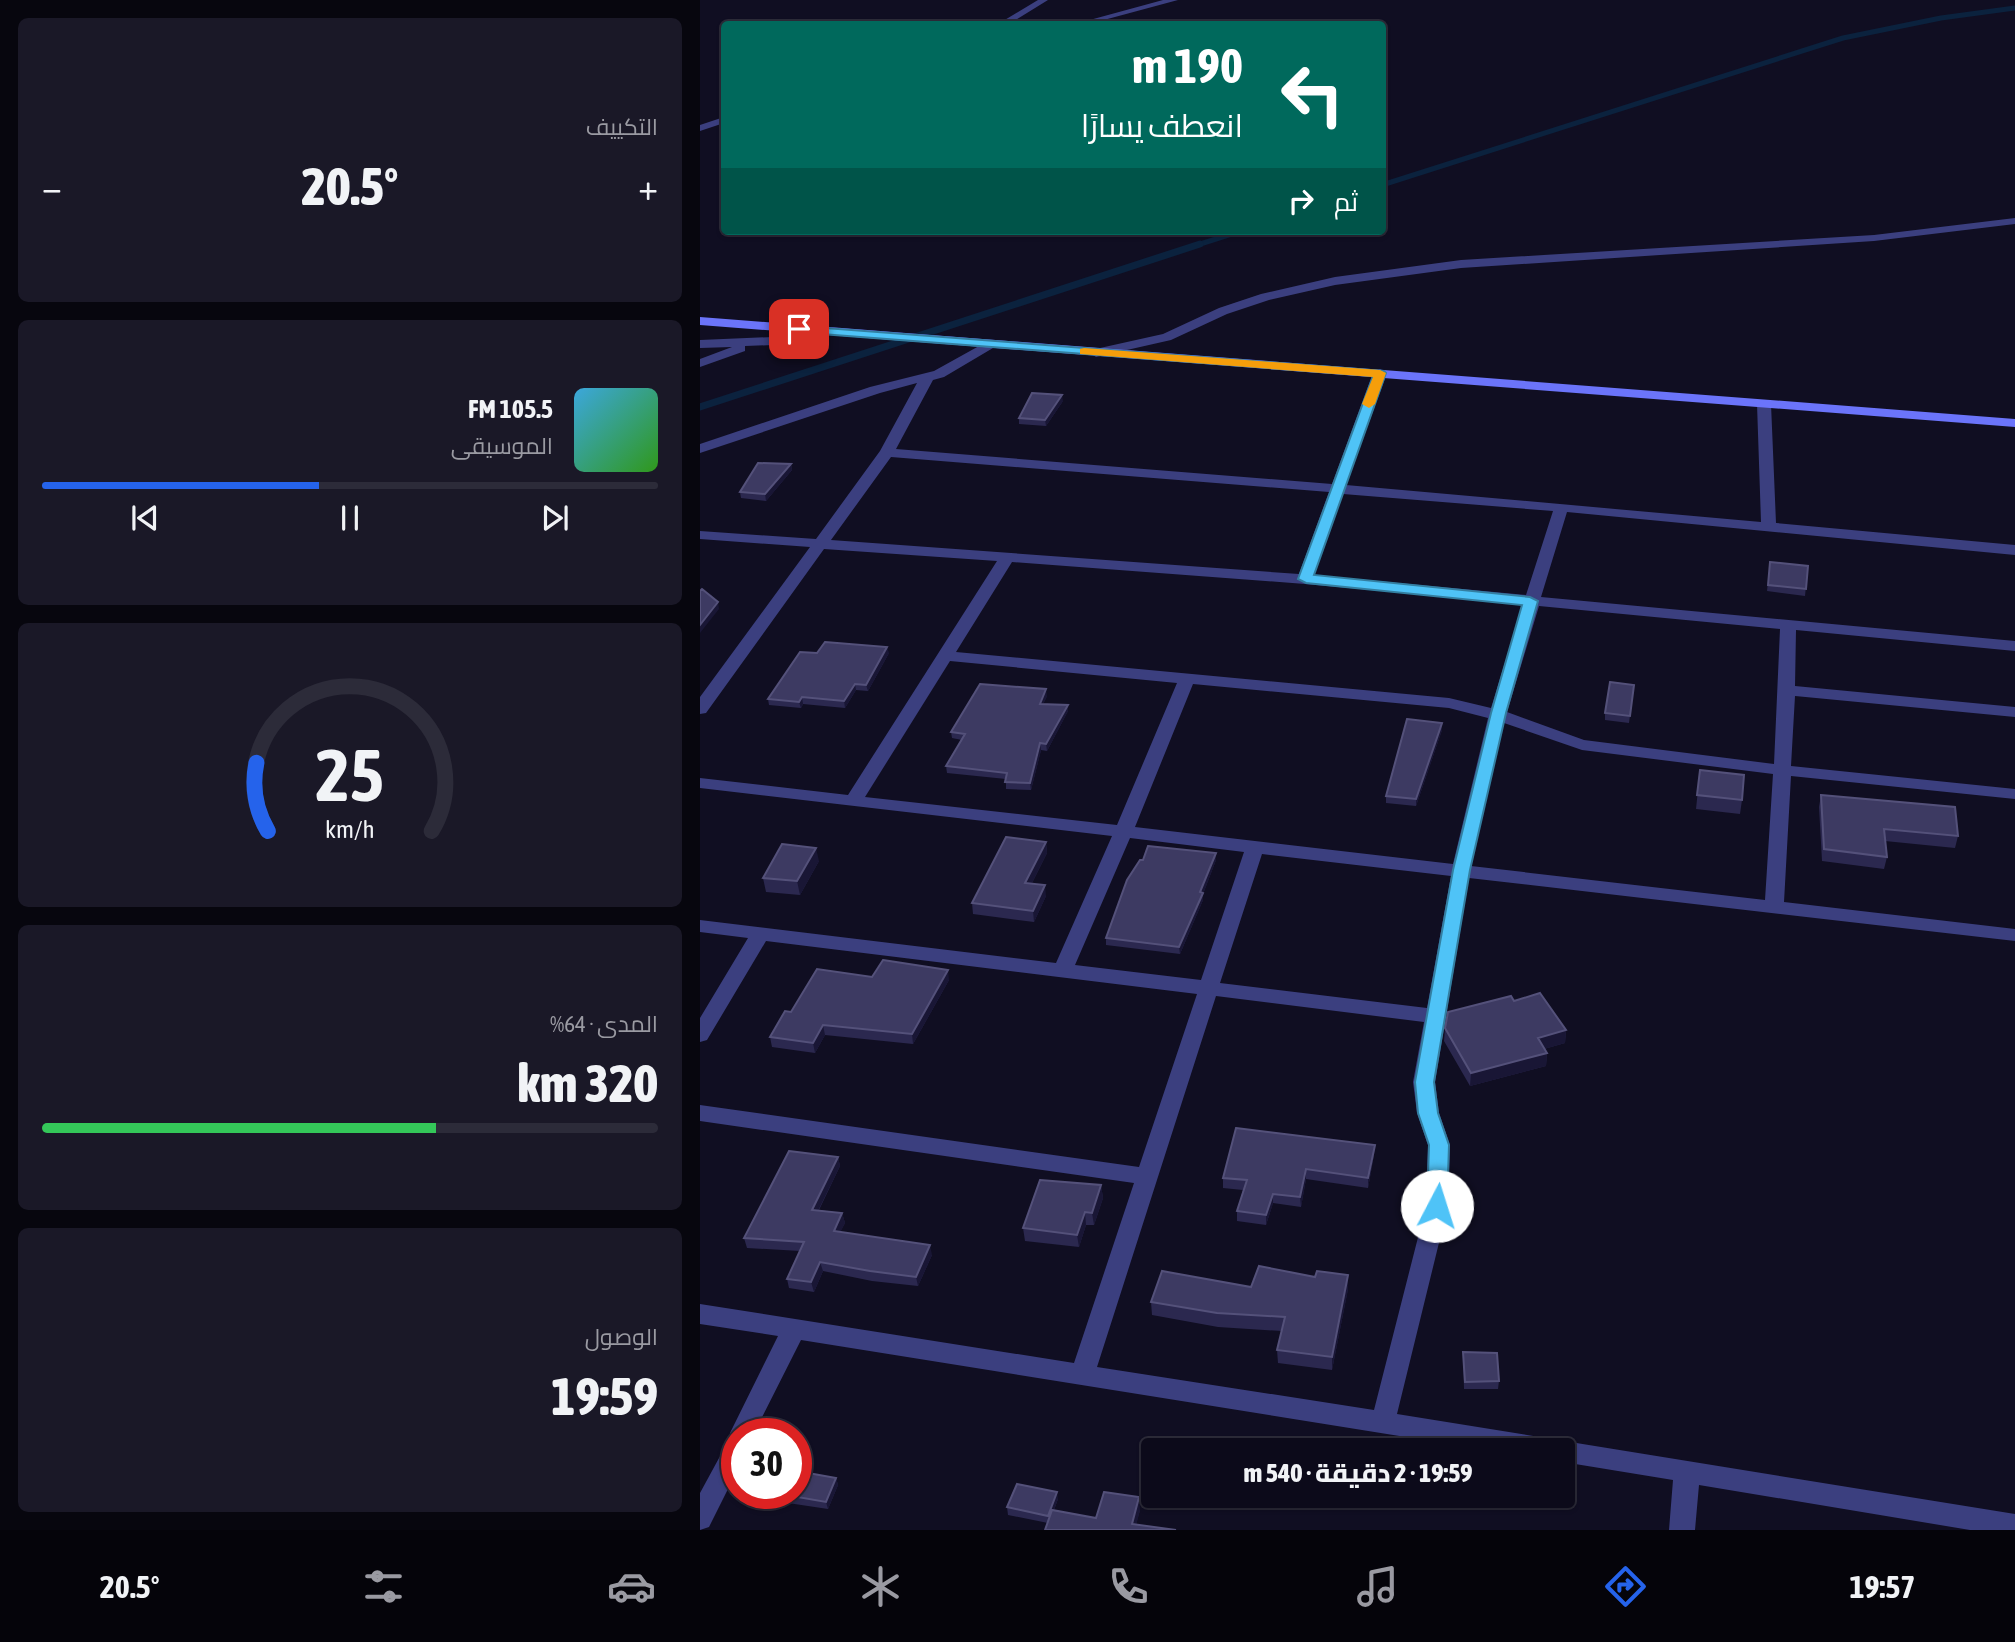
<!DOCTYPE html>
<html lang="ar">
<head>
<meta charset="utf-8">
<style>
	body { margin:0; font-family:"Asap Condensed",Cairo,sans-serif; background:#1a1827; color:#f1f3f6; direction:rtl; height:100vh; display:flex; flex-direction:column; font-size:26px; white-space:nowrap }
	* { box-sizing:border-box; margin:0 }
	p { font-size:23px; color:#9a9aa2 }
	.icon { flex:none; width:38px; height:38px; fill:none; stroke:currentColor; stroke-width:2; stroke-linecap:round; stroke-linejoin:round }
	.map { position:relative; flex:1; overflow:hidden; direction:ltr }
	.panel { display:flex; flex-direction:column; gap:18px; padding:18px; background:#07060e; width:700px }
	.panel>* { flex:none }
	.top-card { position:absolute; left:21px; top:21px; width:665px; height:214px; border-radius:7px; box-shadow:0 2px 5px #0004,0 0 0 2px #2c2b39; direction:rtl; background:#00695c; color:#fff; overflow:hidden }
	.speed { position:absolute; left:21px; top:1418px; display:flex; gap:14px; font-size:35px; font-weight:700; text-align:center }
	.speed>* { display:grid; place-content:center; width:91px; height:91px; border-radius:50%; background:#0c0a1a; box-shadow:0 2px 5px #0004,0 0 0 2px #2c2b39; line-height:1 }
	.speed .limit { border:10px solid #d22; background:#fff; color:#111 }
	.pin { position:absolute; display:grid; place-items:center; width:60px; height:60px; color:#fff; margin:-30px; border-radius:14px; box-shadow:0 4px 10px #0006 }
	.me { position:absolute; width:77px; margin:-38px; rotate:5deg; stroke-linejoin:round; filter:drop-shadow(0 0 5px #0008) }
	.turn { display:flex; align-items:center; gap:24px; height:147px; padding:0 28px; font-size:32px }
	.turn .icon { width:91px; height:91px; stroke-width:2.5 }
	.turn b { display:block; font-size:49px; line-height:60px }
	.then { display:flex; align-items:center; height:66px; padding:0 28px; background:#0003; gap:14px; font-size:26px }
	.big { font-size:52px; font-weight:800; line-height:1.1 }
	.panel .card { flex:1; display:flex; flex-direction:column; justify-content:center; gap:10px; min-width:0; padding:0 24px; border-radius:10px; background:#1a1827 }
	.panel .dial { align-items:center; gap:0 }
	.dial svg { height:182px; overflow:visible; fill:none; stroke:#2c2b39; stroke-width:7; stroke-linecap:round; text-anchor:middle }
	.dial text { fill:#f1f3f6; stroke:none }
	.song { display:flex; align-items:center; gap:21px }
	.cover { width:84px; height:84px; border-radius:10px; background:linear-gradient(135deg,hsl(200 70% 55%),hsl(110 70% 35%)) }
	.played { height:7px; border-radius:4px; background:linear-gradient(90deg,#2563eb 45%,#2c2b39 45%) }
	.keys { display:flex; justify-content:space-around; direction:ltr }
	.heat { display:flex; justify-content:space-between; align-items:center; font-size:38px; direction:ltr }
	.charge { height:10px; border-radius:5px; background:linear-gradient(90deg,#34c759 64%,#2c2b39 0) }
	.trip { position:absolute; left:441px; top:1438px; width:434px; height:70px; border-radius:7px; background:#0c0a1a; box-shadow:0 2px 5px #0004,0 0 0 2px #2c2b39; font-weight:800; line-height:70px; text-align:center; direction:rtl }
	.menu { display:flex; height:112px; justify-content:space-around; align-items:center; background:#05040a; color:#9a9aa2 }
	.menu .icon { width:49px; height:49px }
	.menu .on { color:#2563eb }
	.menu b { font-size:32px; color:#f1f3f6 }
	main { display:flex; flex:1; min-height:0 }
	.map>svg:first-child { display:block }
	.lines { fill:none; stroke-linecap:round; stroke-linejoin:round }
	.stream-far1 { stroke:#0b223e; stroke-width:5 }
	.stream { stroke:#0b223e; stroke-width:7 }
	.minor { fill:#3b3f7f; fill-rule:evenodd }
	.tertiary { fill:#3b3f7f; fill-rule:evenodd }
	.secondary { fill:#6b74fa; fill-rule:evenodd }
	.wall { fill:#2b284f }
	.shaded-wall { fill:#191635 }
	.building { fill:#3d3a62; stroke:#54517a; stroke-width:2 }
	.route { fill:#4fc3f7; stroke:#337fa1; stroke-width:2 }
	.slow { fill:#f59e0b }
</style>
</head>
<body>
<main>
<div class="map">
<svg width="1315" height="1530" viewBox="0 0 1315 1530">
	<rect width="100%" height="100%" fill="#100e22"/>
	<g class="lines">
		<path class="stream-far1" d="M682 185 1143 38 1241 18 1315 8
			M494 246 541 231"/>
		<path class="stream" d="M0 407 500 244"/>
		<path class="minor" d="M338 0H348L309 24H298Z
			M1315 218V224L1174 241 761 268 635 285 569 300 527 314 471 340 396 357 390 353 391 350 463 334 519 308 561 294 635 277 761 260 1174 235Z
			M124 327 128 328V334L73 345 45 346V351L0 367V359L32 347 0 348V340L73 337Z
			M288 341 294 345 293 348 244 377 233 380 196 449 632 484 673 373 680 369 687 373 646 485 1061 522 1057 404 1064 400 1071 404 1076 523 1315 545V555L867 512 841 597 1315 641V651L1096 630 1095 686 1315 707V717L1095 696 1091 766 1315 789V799L1091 776 1084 902 1315 929V941L769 878 735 1082 739 1113 750 1145 748 1206 697 1414 1315 1514V1530H1270L999 1485 995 1530H969L973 1480 863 1462V1451H793L101 1340 54 1433H37V1471L9 1527 0 1530V1493L31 1436 30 1433 78 1336 0 1324V1304L374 1363 434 1183 0 1121V1105L439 1167 497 994 66 941 7 1040 0 1042V1018L48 938 0 932V920L356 963 412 836 0 788V778L148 795 297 561 124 549 6 713 0 714V697L110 547 0 539V531L116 539 180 451 217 383 180 393 0 453V444L170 387 234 371ZM191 457 629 492 599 574 131 540ZM643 494 853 511 826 595 614 575ZM312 562 605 584 823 604 791 708 749 698 256 652ZM839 606 1080 629 1074 764 884 740 807 712ZM250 661 477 683 417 825 165 797ZM493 684 749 708 788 718 753 864 435 827ZM804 723 882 750 1073 774 1065 900 771 866ZM430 838 544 852 501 980 375 965ZM562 854 751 876 727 1008 520 983ZM516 996 724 1022 713 1082 717 1113 728 1145 726 1206 674 1410 397 1367Z"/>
		<path class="tertiary" d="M463 0H478L389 24H375Z
			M24 117V123L0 131V125Z"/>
		<path class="secondary" d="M0 317 1315 419V427L0 325Z"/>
	</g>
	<path class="wall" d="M363 401 346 426 319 424V418Z
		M91 464 92 470 66 501 41 498 40 492Z
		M1070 562 1108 566 1105 596 1067 591Z
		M189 653 168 691 156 690 145 708 103 704 101 708 69 705 68 699Z
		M934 685 929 723 905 720V713Z
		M347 696 343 704 368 705V711L347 751 341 750 331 790 306 789V779L247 773 246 766 262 740 252 738 251 732Z
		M742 730 716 806 686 803V796Z
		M1000 770 1042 800 1040 814 996 809Z
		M1121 795 1258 836 1255 848 1185 841 1187 857 1184 869 1122 861 1119 807Z
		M346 842 347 853 332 883 346 896 334 922 273 914 272 903Z
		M516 860 503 894V900L480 954 406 945V938Z
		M119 861 100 895 66 892 63 878Z
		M172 977 249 980 213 1044 125 1035 115 1053 72 1047 70 1037 91 1012Z
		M814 1001 866 1030 865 1043 844 1049 847 1053 846 1066 770 1086 744 1041 745 1028Z
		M674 1155 668 1188 606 1179 601 1207 573 1203 566 1225 537 1221V1211L543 1190 523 1188V1178Z
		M138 1157 140 1166 119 1210 142 1213 145 1223 140 1232 232 1255 218 1286 172 1281 123 1271 114 1292 89 1288 87 1279 100 1251 47 1248 44 1238Z
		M401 1185 403 1198 394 1225H386L379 1247 325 1241 323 1228Z
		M648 1275V1289L632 1370 578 1363 577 1350 582 1331 518 1327 452 1315 451 1302 615 1277Z
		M763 1352 799 1381 798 1389H764Z
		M136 1478 138 1485 128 1509 88 1503 86 1495Z
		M358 1499 354 1510 396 1518 440 1510 436 1524 348 1523 308 1515 307 1507Z"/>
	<path class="shaded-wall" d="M362 395 363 401 346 426 345 420Z
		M91 464 92 470 66 501 65 494Z
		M18 602 19 609 0 633V625Z
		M187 647 189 653 168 691 166 685Z
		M155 684 156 690 145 708 144 701Z
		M346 689 347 696 340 710V704Z
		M102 697 103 704 101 708 99 702Z
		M368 705V711L347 751 346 744Z
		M742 723V730L716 806V799Z
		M340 743 341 750 331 790 330 783Z
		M346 842 347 853 327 893 325 883Z
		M116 848 119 861 100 895 97 881Z
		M516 853V860L503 894V900L480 954 479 947Z
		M345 885 346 896 334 922 333 911Z
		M248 970 249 980 213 1044 212 1034Z
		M123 1025 125 1035 115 1053 113 1043Z
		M866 1030 865 1043 837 1051 838 1038Z
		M847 1053 846 1066 770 1086 771 1073Z
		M675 1145 674 1155 668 1188V1178Z
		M138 1157 140 1166 114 1219 112 1210Z
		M606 1169V1179L601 1207 600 1197Z
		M401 1185 403 1198 394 1225 392 1213Z
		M573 1194V1203L566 1225V1215Z
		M385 1212 386 1225 379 1247 377 1235Z
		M142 1213 145 1223 136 1241 134 1231Z
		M230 1245 232 1255 218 1286 216 1277Z
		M120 1262 123 1271 114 1292 111 1282Z
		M648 1275V1289L632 1370V1357Z
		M136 1478 138 1485 128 1509 126 1502Z
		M357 1492 358 1499 349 1523 348 1516Z
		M439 1497 440 1510 435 1530 432 1524Z"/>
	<path class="building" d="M332 393 362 395 345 420 319 418Z
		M58 463 91 464 65 494 40 492Z
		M1070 562 1108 566 1106 589 1068 585Z
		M2 589 18 602 0 625V591Z
		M125 642 187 647 166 685 155 684 144 701 102 697 99 702 68 699 100 652 117 653Z
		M910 682 934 685 930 716 905 713Z
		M280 684 346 689 340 704 368 705 346 744 340 743 330 783 305 782 307 773 246 766 265 734 251 732Z
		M707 719 742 723 716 799 686 796Z
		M1000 770 1044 775 1042 800 997 795Z
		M1121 795 1255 807 1258 836 1184 829 1187 857 1124 849Z
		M306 837 346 842 325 883 345 885 333 911 272 903Z
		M82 844 116 848 97 881 63 878Z
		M448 846 516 853 500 892 503 893 479 947 406 938 427 880 440 860H443Z
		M183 960 248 970 212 1034 123 1025 113 1043 70 1037 85 1011 91 1012 117 969 172 977Z
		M840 993 866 1030 838 1038 847 1053 771 1073 745 1028 748 1012 811 996 814 1001Z
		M536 1128 675 1145 668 1178 606 1169 600 1197 573 1194 566 1215 537 1211 547 1180 523 1178Z
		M89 1151 138 1157 112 1210 142 1213 134 1231 230 1245 216 1277 170 1271 120 1262 111 1282 87 1279 104 1242 44 1238Z
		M340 1180 401 1185 392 1213 385 1212 377 1235 323 1228Z
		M559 1266 615 1277 617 1271 648 1275 632 1357 577 1350 585 1317 517 1313 451 1302 462 1271 551 1287Z
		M763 1352 797 1353 799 1381 765 1382Z
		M97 1471 136 1478 126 1502 86 1495 87 1493H96Z
		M317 1484 357 1492 348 1516 307 1507Z
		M404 1492 439 1497 432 1524 476 1530H345L352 1510 396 1518Z"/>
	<path class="route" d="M99 326 684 371 686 373 614 575 830 597 838 601 806 713 770 870 734 1082 738 1113 749 1145 747 1206 744 1212 737 1214 730 1212 727 1206 729 1145 718 1113 715 1082 753 870 791 713 822 605 606 583 598 579 673 376 95 332 93 329Z"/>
	<path class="slow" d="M384 348 680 370 686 373 675 404 669 408 662 404 673 377 380 354V349Z"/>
</svg>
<div class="speed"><div class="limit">30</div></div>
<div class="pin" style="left:99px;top:329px;background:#d93025"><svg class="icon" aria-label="arrive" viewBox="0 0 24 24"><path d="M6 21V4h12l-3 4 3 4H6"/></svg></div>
<svg class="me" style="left:737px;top:1206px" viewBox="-20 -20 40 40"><circle r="19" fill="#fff"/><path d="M0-13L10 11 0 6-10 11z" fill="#4fc3f7"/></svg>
<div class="trip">19:59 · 2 دقيقة · 540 m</div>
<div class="top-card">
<div class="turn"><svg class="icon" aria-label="left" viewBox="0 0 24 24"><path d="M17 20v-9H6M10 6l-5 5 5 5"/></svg><div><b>190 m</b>انعطف يسارًا</div></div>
<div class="then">ثم<svg class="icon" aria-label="right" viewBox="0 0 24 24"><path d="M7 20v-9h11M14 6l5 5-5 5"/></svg></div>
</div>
</div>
<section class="panel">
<div class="card"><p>التكييف</p>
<div class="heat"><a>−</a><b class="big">20.5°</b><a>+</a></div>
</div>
<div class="card">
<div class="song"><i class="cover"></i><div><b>105.5 FM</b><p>الموسيقى</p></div></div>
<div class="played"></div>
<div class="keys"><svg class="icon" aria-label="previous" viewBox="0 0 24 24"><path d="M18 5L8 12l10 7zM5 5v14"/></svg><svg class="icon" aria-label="pause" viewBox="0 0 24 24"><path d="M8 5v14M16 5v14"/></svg><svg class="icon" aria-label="next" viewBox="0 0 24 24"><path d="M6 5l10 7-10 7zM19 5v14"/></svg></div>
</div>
<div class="card dial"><svg viewBox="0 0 100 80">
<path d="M14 69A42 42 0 1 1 86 69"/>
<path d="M14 69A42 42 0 0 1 9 39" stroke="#2563eb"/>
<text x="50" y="56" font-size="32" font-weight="700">25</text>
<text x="50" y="72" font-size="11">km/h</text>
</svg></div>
<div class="card"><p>المدى · 64%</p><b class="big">320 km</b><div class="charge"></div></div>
<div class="card"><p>الوصول</p><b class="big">19:59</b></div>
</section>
</main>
<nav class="menu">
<b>19:57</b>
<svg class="icon on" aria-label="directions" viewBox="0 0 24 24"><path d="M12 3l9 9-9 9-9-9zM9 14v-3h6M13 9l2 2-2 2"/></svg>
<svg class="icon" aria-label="music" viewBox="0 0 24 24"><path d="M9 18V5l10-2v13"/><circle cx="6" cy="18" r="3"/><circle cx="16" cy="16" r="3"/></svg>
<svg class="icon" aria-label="phone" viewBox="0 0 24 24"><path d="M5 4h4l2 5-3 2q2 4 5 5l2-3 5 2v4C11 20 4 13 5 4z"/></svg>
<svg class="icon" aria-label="climate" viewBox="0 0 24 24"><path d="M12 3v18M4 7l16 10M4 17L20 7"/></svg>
<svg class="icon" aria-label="car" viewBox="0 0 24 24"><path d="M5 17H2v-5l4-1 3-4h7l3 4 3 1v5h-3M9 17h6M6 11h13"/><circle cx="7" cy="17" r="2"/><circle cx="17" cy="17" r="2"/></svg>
<svg class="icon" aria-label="filters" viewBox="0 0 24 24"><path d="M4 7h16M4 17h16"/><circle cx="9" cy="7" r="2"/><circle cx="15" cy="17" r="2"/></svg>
<b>20.5°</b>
</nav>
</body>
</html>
